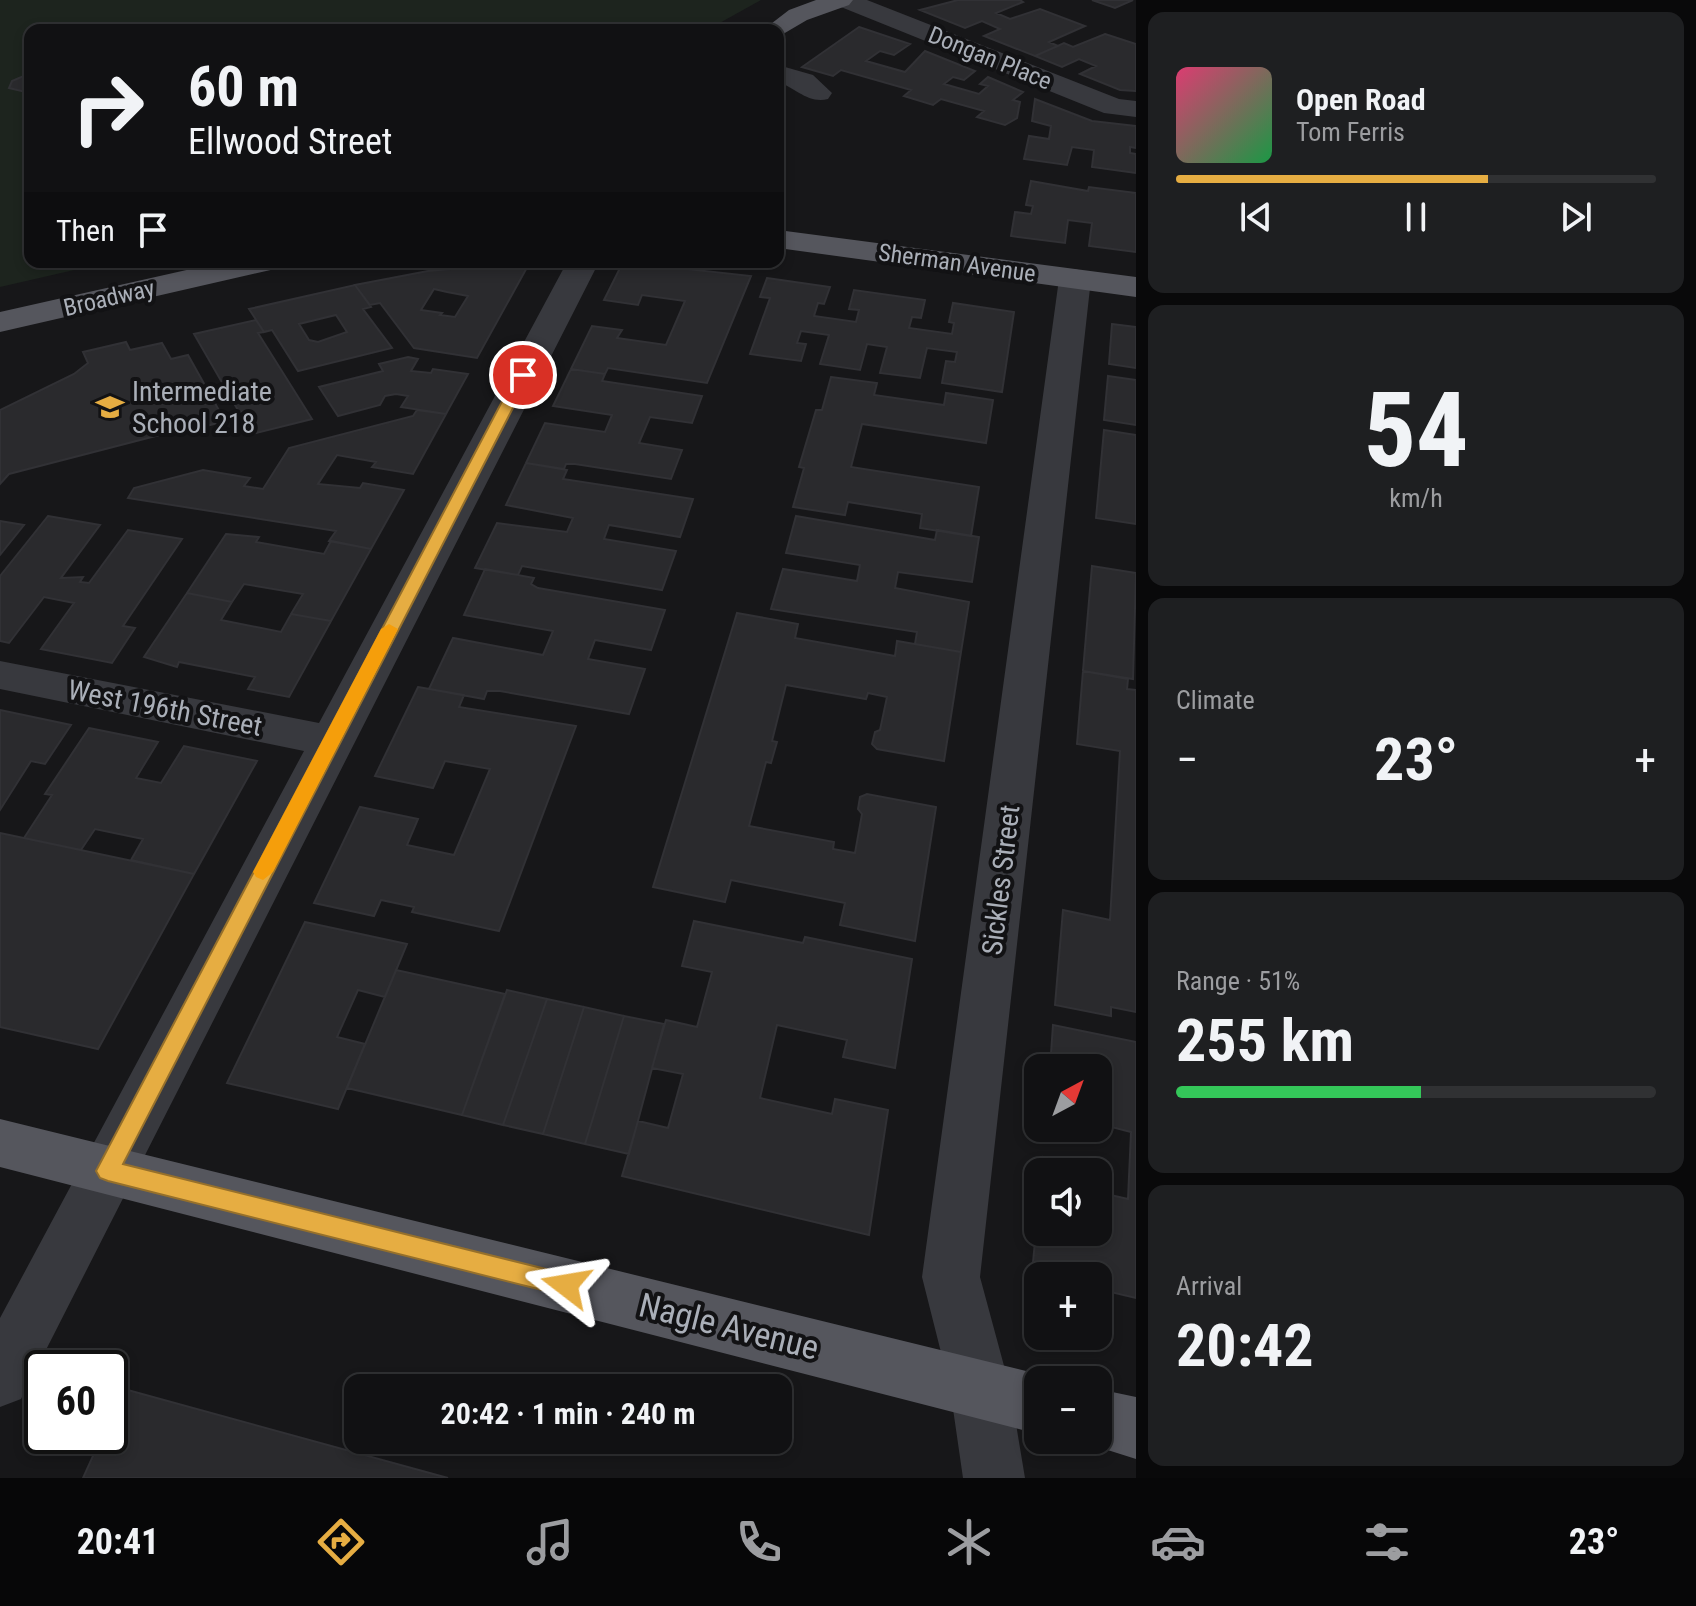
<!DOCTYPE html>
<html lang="en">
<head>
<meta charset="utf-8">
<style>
	body { margin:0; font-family:"Roboto Condensed",sans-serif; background:#1e1f21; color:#f1f3f6; height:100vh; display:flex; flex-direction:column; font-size:30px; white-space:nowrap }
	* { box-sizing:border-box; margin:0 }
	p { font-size:26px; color:#9c9da0 }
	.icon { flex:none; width:44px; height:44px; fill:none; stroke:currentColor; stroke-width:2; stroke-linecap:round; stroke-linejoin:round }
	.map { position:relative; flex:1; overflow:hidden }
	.side { display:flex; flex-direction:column; gap:12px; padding:12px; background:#09090a; width:560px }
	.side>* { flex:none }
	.hud { position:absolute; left:24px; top:24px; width:760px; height:244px; border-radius:16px; box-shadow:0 4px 12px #0003,0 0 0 2px #303133; background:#111113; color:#f1f3f6; overflow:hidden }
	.needle { width:52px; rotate:41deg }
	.buttons { position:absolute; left:1024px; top:1054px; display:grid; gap:16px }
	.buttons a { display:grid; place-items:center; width:88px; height:88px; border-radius:16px; background:#111113; box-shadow:0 4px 12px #0003,0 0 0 2px #303133; font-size:40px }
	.speed { position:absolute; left:24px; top:1350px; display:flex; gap:16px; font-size:40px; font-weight:700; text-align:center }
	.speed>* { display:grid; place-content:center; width:104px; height:104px; border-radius:50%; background:#111113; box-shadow:0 4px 12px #0003,0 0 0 2px #303133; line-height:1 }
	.speed .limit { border:4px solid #111; border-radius:12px; background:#fff; color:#111 }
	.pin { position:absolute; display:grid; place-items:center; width:68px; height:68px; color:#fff; margin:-34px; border:4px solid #fff; border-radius:50%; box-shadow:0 2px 8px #0007 }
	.me { position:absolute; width:88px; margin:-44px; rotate:284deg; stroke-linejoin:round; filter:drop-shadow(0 0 6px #0008) }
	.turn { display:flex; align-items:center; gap:28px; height:168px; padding:0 32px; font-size:36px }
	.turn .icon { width:104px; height:104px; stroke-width:2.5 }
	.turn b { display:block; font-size:56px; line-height:68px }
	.then { display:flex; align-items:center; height:76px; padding:0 32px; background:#0003; gap:16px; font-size:30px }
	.big { font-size:60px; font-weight:700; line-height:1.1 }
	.side .tile { flex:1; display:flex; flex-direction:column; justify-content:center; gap:12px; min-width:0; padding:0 28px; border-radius:16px; background:#1e1f21 }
	.side .dial { align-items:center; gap:0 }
	.dial b { font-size:104px; line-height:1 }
	.song { display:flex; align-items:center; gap:24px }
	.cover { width:96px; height:96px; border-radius:12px; background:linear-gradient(135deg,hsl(340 70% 55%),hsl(140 70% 35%)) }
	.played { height:8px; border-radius:4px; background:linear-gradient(90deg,#e6ad42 65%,#303133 65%) }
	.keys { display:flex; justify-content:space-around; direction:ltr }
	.heat { display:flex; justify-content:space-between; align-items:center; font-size:44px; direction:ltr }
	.charge { height:12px; border-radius:6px; background:linear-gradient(90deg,#34c759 51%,#303133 0) }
	.trip { position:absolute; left:344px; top:1374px; width:448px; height:80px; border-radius:16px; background:#111113; box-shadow:0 4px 12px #0003,0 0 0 2px #303133; font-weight:700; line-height:80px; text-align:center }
	.menu { display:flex; height:128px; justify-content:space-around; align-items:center; background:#070708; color:#9c9da0 }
	.menu .icon { width:56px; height:56px }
	.menu .current { color:#e6ad42 }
	.menu b { font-size:36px; color:#f1f3f6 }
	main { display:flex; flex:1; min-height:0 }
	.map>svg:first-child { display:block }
	.green { fill:#1d241e }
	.building { fill:#2a2a2d; stroke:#313135; stroke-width:2; fill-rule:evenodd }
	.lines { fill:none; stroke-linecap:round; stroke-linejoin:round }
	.minor { fill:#38393e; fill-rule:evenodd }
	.major { fill:#55565d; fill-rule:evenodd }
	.route { fill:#e6ad42; stroke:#96702b; stroke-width:2 }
	.slow { fill:#f59e0b }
	.labels { text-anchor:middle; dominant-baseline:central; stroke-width:8; stroke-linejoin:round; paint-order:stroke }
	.far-street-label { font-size:24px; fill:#aaafb8; stroke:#121214 }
	.poi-label { font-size:28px; fill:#aaafb8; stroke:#121214; text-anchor:start }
	.street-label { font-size:28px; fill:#aaafb8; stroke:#121214 }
	.near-street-label { font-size:34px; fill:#aaafb8; stroke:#121214 }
</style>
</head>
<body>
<main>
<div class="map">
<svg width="1136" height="1478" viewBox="0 0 1136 1478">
	<rect width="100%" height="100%" fill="#171719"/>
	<path class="green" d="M0 0H761L707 30H30V262H109L0 287Z"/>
	<path class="building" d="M958 0H1020L1023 2 996 13 1010 19 1040 9 1085 26 1049 42 1058 46 1035 56 984 36 1000 29 982 21 965 28 920 10Z
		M1092 0H1133L1115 8Z
		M859 27 910 44 894 55 880 51 866 61 905 72 925 51 975 71 964 80 953 77 944 84 979 94 988 86 980 84 988 77 1023 92 1013 100 1020 102 1017 118 1005 125 977 117 984 111 941 99 933 105 904 96 911 90 841 70 833 76 802 67Z
		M1105 34 1136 44V91L1120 90 1080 74 1096 66 1079 59 1062 67 1035 56 1064 43 1073 47Z
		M26 75H30V93L9 88 12 81Z
		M1035 99 1092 121 1136 126V148L1130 147V153L1136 154V173L1092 167 1094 150 1072 147 1067 165 1024 159 1029 136 1049 139 1051 126 1032 121Z
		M1031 181 1088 191 1089 187 1136 193V252L1089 246 1092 223 1068 220 1065 243 1011 236 1015 212 1031 214 1033 206 1026 205Z
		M530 262 477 358 414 348 380 303 370 305 355 285 428 271ZM434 289 447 292 468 296 455 317 440 315 442 313 421 310Z
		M623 262 751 276 707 383 608 368 605 374 571 369 592 326 622 330 617 338 666 345 685 301 642 295 638 305 604 300Z
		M767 278 830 287 824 304 818 303 814 316 856 322 859 310 849 309 854 290 925 300 921 318 912 317 909 328 952 334 954 323 949 322 953 303 1014 312 1002 392 942 383 946 361 955 362 957 352 927 348 920 378 880 373 887 347 867 344 860 370 820 364 829 335 801 331 797 343 806 344 801 361 750 354 770 298 760 297Z
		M355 285 371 307 363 309 392 348 298 371 272 330 264 332 249 309ZM336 315 347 332 318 342 309 340 299 324Z
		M256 320 264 332 258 333 312 419 252 434 248 426 254 425 246 411 239 412 194 334Z
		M1112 324 1136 327V368L1109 364Z
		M126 342 130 350 162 343 171 359 188 355 225 421 187 431 183 423 171 432 9 474 0 484V410L74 374 88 363 83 352Z
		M408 357 418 359 411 371 431 373 433 369 468 374 446 414 401 407 408 396 396 394 385 396 380 405 338 416 319 387 383 371 379 364Z
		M571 369 605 374 602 381 702 396 692 423 650 417 639 443 682 450 671 479 575 464H566L564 469 526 463 545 423 605 432 612 415 553 406Z
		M1108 376 1136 380V425L1104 420Z
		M831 377 877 383 874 395 944 405 946 393 993 400 986 443 862 424 851 467 979 487 971 536 920 528 922 514 848 502 845 515 793 507 804 468 799 467 816 410H822Z
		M417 410 446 414 413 474 372 467 376 462 337 455 318 484 360 488 363 483 404 490 371 549 329 541 336 531 128 498 134 488 203 470 250 478 244 486 263 489 289 448 413 416Z
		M1104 430 1136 435V524L1096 518Z
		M526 463 567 470 563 479 693 499 680 537 609 525 604 539 676 551 662 590 522 566 518 575 475 568 497 523 567 532 573 518 506 505Z
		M48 516 100 525 61 578 83 577 80 582 89 583 128 530 182 539 123 626 135 628 112 663 41 649 74 603 44 597 9 643 0 641V576Z
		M796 516 935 540 937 530 979 537 972 582 898 572 895 588 969 602 961 652 915 644 917 632 771 609 783 569 857 581 860 565 786 553Z
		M0 521 24 525 0 555Z
		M226 534 259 537 256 542 324 554 331 541 371 549 331 621 291 614 303 594 244 584 232 602 187 593Z
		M1092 566 1136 573 1133 679 1083 671Z
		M485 569 534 578 531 584 538 588 665 610 651 650 595 640 588 659 645 669 629 714 500 691H487L484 699 429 689 453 638 543 655 553 631 464 615Z
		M187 593 232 602 221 620 281 632 291 614 331 621 289 697 248 689 255 677 179 662 177 667 144 657Z
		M737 613 798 624 795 638 895 656 897 641 961 652 944 761 877 749 872 744 875 732 880 730 887 697 868 693 866 699 786 685 772 741 777 742 771 763 766 762 749 826 834 842 833 849 855 853 862 814 858 809 860 797 867 794 936 807 915 941 840 925 845 903 731 880 725 902 653 887Z
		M1083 671 1128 679 1127 689 1136 690V1012L1111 1007V1016L1055 1005 1063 910 1110 920 1120 751 1077 744Z
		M418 687 464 695 459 707 576 726 499 931 412 912 414 907 381 900 374 916 314 903 360 807 418 819 407 845 454 855 490 769 445 761 433 788 375 776Z
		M0 710 71 725 45 764 31 761 0 810Z
		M89 728 158 742 136 778 161 783 184 746 257 761 194 874 131 860 143 839 95 829 81 850 24 838 52 795 45 794Z
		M0 833 194 874 98 1049 0 1027Z
		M694 921 803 943 805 937 912 959 895 1068 843 1057 847 1040 777 1025 760 1098 832 1114 835 1099 888 1110 869 1235 622 1176 638 1121 668 1128 683 1074 652 1068 666 1020 697 1027 712 972 682 966Z
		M305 922 407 944 385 997 358 990 337 1037 365 1044 338 1109 227 1083Z
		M396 970 505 994 462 1115 347 1088Z
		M507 990 547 999 503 1125 462 1115Z
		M547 999 584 1007 543 1134 503 1125Z
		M584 1007 624 1016 585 1144 543 1134Z
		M624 1016 664 1024 629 1154 585 1144Z
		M1053 1025 1136 1042V1298L1098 1289V1276L1032 1273 1038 1210V1232H1098V1185L1106 1194 1128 1199 1131 1132 1100 1124 1099 1140 1045 1128H1098V1068H1050Z
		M1043 1157 1098 1170V1172H1041Z
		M124 1389 448 1478H83L102 1436H110V1419Z"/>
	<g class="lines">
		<path class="minor" d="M832 0H867L1119 99 1136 101V117L1104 113 836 5Z
			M778 65 813 75 832 93 828 99C808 104 796 88 778 82Z
			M567 262H599L21 1399 0 1407V1318L304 751 0 689V661L319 723Z
			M1075 269 1086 272 1091 279 980 1277 1010 1388 1025 1478H963L950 1388 922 1277 1059 279 1064 272Z"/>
		<path class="major" d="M816 0H853L849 5 807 20 778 37V30H763L789 10Z
			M778 230 1136 277V297L778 248Z
			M222 262H280L275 269 0 332V312Z
			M0 1119 1038 1374 1053 1380H1038V1434L0 1167Z
			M1098 1389 1136 1397V1459L1076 1440H1098Z"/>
	</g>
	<path class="route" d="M523 371 530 375 123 1164 566 1274 574 1277 578 1285 574 1293 566 1296 108 1181 100 1178 96 1171 516 375Z"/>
	<path class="slow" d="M389 624 398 629 273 872 263 880 256 877 253 872 381 629Z"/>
	<defs>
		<symbol id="school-bare" viewBox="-9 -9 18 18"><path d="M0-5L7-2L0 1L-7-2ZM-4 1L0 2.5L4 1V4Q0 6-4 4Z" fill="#e6ad42" stroke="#121214" stroke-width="2.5" paint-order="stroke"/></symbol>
	</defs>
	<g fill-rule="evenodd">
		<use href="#school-bare" x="90" y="387" width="40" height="40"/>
	</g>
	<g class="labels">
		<g class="far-street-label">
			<text transform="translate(990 58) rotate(22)">Dongan Place</text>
			<text transform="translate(957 263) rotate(8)">Sherman Avenue</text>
			<text transform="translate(109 298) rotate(-13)">Broadway</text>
		</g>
		<g class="poi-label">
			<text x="132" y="391">Intermediate<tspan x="132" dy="32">School 218</tspan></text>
		</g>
		<g class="street-label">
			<text transform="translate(165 708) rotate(11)">West 196th Street</text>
			<text transform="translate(1001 880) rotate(-83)">Sickles Street</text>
		</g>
		<g class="near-street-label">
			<text transform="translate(729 1326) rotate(14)">Nagle Avenue</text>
		</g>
	</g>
</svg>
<div class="buttons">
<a><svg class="needle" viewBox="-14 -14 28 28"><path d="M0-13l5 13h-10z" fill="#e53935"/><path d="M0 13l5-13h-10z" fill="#9c9da0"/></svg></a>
<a><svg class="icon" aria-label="sound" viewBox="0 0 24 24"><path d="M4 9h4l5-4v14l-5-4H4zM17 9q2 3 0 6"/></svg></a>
<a>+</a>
<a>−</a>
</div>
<div class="speed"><div class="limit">60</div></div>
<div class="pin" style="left:523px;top:375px;background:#d93025"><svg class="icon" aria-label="arrive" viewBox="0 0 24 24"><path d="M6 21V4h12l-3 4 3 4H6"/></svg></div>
<svg class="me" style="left:566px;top:1285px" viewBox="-20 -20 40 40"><path d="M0-17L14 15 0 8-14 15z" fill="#e6ad42" stroke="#fff" stroke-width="4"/></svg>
<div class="trip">20:42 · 1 min · 240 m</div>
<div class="hud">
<div class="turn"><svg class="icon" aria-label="right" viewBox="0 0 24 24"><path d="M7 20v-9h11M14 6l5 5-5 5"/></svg><div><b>60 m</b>Ellwood Street</div></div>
<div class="then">Then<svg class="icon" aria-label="arrive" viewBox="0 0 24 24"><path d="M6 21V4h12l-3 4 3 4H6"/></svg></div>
</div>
</div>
<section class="side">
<div class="tile">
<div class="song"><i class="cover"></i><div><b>Open Road</b><p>Tom Ferris</p></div></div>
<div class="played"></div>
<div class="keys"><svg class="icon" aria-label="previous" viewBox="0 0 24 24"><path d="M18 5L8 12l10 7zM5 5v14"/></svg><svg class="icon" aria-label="pause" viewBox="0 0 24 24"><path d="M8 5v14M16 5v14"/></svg><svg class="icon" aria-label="next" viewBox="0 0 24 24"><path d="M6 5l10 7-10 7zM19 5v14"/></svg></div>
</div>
<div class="tile dial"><b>54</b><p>km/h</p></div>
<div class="tile"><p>Climate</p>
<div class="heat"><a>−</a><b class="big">23°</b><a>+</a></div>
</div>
<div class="tile"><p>Range · 51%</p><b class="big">255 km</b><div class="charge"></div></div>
<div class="tile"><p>Arrival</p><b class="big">20:42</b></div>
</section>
</main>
<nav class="menu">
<b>20:41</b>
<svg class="icon current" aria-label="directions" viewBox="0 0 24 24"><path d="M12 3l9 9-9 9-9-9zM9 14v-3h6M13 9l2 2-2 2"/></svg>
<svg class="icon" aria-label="music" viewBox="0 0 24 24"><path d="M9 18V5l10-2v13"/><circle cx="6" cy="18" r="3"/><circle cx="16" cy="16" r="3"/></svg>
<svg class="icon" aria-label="phone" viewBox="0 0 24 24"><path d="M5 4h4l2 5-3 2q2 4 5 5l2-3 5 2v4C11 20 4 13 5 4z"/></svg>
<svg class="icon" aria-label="climate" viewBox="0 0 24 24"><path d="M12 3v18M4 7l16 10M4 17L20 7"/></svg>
<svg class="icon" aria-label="car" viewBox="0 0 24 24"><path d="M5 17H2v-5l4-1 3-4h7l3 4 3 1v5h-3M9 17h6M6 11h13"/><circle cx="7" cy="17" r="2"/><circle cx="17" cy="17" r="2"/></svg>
<svg class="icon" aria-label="filters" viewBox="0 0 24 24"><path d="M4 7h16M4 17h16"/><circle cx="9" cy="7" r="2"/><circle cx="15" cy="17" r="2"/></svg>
<b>23°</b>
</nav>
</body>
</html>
